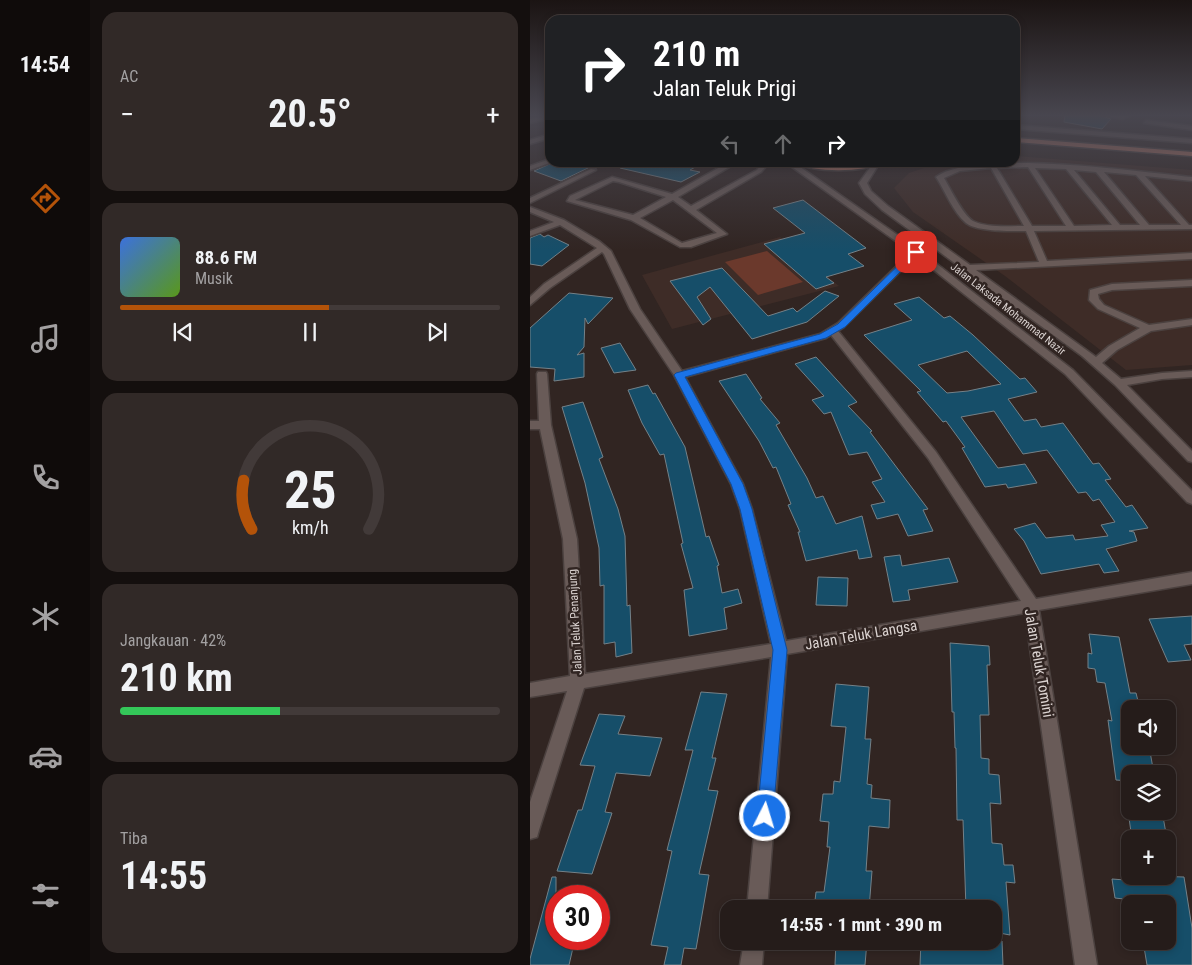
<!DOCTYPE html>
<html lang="id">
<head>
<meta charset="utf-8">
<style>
	body { margin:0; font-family:"Roboto Condensed",sans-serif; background:#312927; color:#f1f3f6; height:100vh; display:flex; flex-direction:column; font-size:19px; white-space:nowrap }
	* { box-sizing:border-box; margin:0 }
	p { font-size:16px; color:#a3a1a2 }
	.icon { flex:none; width:28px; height:28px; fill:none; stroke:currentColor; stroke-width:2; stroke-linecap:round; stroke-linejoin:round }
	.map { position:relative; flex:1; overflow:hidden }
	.sheet { display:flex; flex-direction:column; gap:12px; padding:12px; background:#140f0e; width:440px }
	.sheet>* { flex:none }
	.top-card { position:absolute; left:15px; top:15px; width:475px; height:152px; border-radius:15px; box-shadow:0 2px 8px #0003,0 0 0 1px #423a39; background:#202124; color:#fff; overflow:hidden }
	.tools { position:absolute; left:591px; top:700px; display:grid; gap:10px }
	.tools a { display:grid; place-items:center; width:55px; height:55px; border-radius:10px; background:#251c1a; box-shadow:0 2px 8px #0003,0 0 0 1px #423a39; font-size:25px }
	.speed { position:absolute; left:15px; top:885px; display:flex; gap:10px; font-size:25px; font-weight:700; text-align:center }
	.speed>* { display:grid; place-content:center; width:65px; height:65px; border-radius:50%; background:#251c1a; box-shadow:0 2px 8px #0003,0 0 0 1px #423a39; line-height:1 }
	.speed .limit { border:8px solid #d22; background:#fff; color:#111 }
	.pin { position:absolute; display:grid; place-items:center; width:42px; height:42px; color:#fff; margin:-21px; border-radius:10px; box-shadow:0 2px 8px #0006 }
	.me { position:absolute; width:55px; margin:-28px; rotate:5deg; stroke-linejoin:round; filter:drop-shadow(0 0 4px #0008) }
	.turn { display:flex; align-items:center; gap:18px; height:105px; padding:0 25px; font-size:22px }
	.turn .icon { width:65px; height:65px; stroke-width:2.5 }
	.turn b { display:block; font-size:35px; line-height:42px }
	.lanes { display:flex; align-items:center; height:48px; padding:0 25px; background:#0003; justify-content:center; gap:25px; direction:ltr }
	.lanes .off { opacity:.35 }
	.big { font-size:38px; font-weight:700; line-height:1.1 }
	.sheet .card { flex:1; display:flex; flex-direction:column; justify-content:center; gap:8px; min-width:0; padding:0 18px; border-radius:15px; background:#312927 }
	.sheet .dial { align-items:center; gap:0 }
	.dial svg { height:130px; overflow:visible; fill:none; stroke:#423a39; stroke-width:7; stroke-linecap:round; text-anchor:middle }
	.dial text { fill:#f1f3f6; stroke:none }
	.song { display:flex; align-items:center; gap:15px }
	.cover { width:60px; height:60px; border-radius:8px; background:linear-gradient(135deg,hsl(220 70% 55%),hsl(90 70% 35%)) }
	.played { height:5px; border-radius:2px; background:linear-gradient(90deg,#b45309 55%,#423a39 55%) }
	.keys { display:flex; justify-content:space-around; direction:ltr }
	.heat { display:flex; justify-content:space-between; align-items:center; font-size:28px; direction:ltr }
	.charge { height:8px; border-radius:4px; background:linear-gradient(90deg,#34c759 42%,#423a39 0) }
	.trip { position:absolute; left:190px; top:900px; width:282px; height:50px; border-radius:15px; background:#251c1a; box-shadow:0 2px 8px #0003,0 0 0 1px #423a39; font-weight:700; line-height:50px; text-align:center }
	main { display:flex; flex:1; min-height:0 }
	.tabs { display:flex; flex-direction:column; width:90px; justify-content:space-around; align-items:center; background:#0f0b0a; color:#a3a1a2 }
	.tabs .icon { width:35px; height:35px }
	.tabs .active { color:#b45309 }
	.tabs b { font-size:22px; color:#f1f3f6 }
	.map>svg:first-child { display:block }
	.built { fill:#3e2c27 }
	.green { fill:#6b392c }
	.building { fill:#164e69; stroke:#748188; fill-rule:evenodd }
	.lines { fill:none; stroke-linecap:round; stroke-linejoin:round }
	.minor-casing { stroke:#4b413f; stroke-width:3 }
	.major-casing { stroke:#4b413f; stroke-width:3 }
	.minor { fill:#695b58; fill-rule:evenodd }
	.major { fill:#b87765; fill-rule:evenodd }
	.route { fill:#1a73e8; stroke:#114b97 }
	.labels { text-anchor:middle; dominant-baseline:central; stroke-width:5; stroke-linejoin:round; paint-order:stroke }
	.far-street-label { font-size:11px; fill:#dbd3d1; stroke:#312522 }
	.street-label { font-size:12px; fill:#dbd3d1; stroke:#312522 }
	.near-street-label { font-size:15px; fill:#dbd3d1; stroke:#312522 }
</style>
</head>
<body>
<main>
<nav class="tabs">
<b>14:54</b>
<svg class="icon active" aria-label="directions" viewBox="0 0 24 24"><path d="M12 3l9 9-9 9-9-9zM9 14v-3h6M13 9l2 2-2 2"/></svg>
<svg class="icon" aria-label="music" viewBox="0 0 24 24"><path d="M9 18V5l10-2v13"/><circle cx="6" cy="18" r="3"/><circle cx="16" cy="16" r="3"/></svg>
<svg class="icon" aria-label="phone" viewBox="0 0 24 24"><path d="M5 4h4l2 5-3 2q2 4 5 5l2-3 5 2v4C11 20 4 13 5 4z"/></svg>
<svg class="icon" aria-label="climate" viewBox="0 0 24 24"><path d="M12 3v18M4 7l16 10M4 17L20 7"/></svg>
<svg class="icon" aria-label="car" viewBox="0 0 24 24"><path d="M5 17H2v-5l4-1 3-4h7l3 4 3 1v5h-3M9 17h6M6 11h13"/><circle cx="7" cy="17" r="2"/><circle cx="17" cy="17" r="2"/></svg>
<svg class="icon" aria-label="filters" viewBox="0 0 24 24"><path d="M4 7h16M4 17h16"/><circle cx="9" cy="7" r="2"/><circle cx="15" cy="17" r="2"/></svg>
</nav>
<section class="sheet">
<div class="card"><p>AC</p>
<div class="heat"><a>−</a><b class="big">20.5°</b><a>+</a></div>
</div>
<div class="card">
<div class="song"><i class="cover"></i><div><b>88.6 FM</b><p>Musik</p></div></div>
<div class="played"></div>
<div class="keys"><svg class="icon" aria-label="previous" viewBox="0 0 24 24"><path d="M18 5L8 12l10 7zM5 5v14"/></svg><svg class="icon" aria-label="pause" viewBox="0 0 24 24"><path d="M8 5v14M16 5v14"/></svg><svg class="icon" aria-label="next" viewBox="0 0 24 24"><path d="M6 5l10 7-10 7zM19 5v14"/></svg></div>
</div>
<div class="card dial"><svg viewBox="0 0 100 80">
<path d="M14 69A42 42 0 1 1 86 69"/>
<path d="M14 69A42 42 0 0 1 9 39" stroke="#b45309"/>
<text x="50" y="56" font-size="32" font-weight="700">25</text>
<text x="50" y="72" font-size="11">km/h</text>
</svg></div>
<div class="card"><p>Jangkauan · 42%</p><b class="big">210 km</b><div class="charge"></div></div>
<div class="card"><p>Tiba</p><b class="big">14:55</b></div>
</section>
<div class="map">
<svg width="662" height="965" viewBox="0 0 662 965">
	<rect width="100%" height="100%" fill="#312522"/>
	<path class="built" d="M485 156 662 170V365L596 370 475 276 383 212 364 188 379 173 409 163 485 162Z
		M250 237 309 286 142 329 112 275Z"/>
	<path class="green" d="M237 251 273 282 228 295 195 262Z"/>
	<path class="building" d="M535 115H569L581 119 572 129 534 122Z
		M24 162H78V163L66 168 60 167 31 181 4 171Z
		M91 162H174L160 170 170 172 151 182 90 168Z
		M273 200 336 248 318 254 334 266 296 277 304 283 286 289 234 244 275 233 243 208Z
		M10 234 14 237 18 235 39 245 12 266 0 264V238Z
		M192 268 238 316 263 308 267 312 295 291 309 296 277 322 222 339 180 287 167 297 181 319 173 325 140 281Z
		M39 293 83 298 58 324 55 318 54 347 47 355 54 353V377L24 381 25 369 0 367V328Z
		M389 297 414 318 420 316 443 335 490 379 495 378 507 392 478 399 494 421 506 419 511 427 533 423 563 464 569 463 581 479 575 480 596 507 602 505 618 528 599 531 604 532 607 541 576 549 589 571 574 573 569 564 511 574 494 541 484 529 505 523 516 538 543 535 545 540 578 536 571 525 585 522 569 499 563 501 556 492 548 493 517 450 493 454 464 411 431 417 468 468 495 464 507 483 478 488 476 484 455 487 432 448 435 447 416 421 413 422 387 392 391 391 334 335 382 320 364 304ZM437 351 471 384 438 391 417 393 388 365Z
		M90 343 106 370 84 373 71 348Z
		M286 357 327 402 318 406 342 431 340 432 398 509 393 510 403 531 378 536 368 514 347 519 341 505 355 502 342 482 352 479 337 452 319 455 301 412 294 414 282 400 294 396 265 364Z
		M216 374 232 398 230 399 250 423 246 425 277 478 286 498 293 496 306 524 332 516 342 557 329 559 327 550 276 561 268 532H270L258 505 261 504 246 467 243 468 229 441 189 381Z
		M118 385 123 394 125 393 155 447 176 537 179 536 189 565 187 566 192 593 208 589 212 603 194 608 197 629 159 636 154 590 163 588 151 544 153 543 134 454 130 455 112 423 98 390Z
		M53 402 73 457 69 459 88 509 95 536 97 606 100 605 102 653 86 657 85 642 74 644V585L70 586 69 548 55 483 32 407Z
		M370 555 372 566 419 558 428 582 378 590 380 600 363 602 354 557Z
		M288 577 318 578 317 606 286 605Z
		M662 616V644L654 645 661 660 638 662 619 619Z
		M559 634 589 637 600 693H606L610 709H600V746H619L624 774H600V781L586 780 578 720 582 721 575 683 567 682 565 669 558 668V653L562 654Z
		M420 643 459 646 460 665H457L459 715H450L451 758 459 759V774L469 775 471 804 460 803 462 843 472 844 474 865H483L485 883 476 882 480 935 464 932V909H436L433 820H427L426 748H425L424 712H422Z
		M306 684 339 687 335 739H341L337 784 342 785 341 798 360 800 359 828 339 826 336 871H342L339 909H284L286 892H294L300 847H297L299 822 290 821 293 794H303L304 781 310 782 316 727 301 726Z
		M171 692 197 694 182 758H186L178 790 188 791 169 874 179 875 166 949 154 948 151 965H134L138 947 121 945 142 851 137 850 163 750H155Z
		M69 714 95 716 88 734 132 738 120 776 86 773 75 812 82 813 62 874 27 871 48 810H52L65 766 50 765Z
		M598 811H632L637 839H602Z
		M621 876 654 877 662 928V965H617L613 941H638V904L585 898 582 879 622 882Z
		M22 877H26V939H45L39 965H0V959Z
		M306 941H337L335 965H305Z
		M391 941 439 945V941H472L473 965H390Z"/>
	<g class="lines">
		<defs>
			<path id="minor" d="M20 115V118L0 123V119Z
				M571 115H601L593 119Z
				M616 120 662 126V130L614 123Z
				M485 125 662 139V143L485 129Z
				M20 134V138L0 144V140Z
				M20 159V162H22L0 170V166Z
				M199 162H208L148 197 161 206 227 170 233 162H240L231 172 166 210 197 234 161 247H150L101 220 37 201 40 196 82 177 142 194ZM83 181 89 182 136 197 103 215 45 200ZM143 200 187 233 152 243 110 218Z
				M255 162H263L389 250 543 370 662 491V504L657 502 535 374 386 256 314 327 308 331 406 452 506 599 662 572V584L509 610 567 965H545L495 613 257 654 237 909H217L241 657 54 688 9 830 7 837 0 839V802L37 691 0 697V683L40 676 33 539 10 429H0V421H9L7 374 8 372H16L17 374 21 425 47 539 55 674 241 644 210 509 201 484 144 375 100 309 74 254 72 252 20 288 0 305V297L14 284 67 248 30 225 0 236V231L24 222 0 212V207L34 220 69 241 81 251 110 309 152 371 290 334 308 323 381 252ZM301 335 398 458 491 601 256 641 222 509 213 484 155 377 296 338Z
				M344 162 349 164 337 183 341 191 358 206 440 265 509 262 496 231C482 231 447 232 436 223 423 212 415 191 406 177 444 148 611 172 662 177V181L615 176 659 225H662V229L504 231 517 261 662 253V259L446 270 566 357 579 346 610 328 568 309 559 300 560 290 582 284 662 280V286L582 290 568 294 569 299 574 305 619 325 662 319V325L621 331 587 350 572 363 591 379 632 373 662 371V377L632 379 597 385 662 451V462L658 461 585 385 552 356 352 210 335 194 329 183ZM498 167 536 226H502L467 168ZM461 168 494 226C478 226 458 228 443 221 433 215 420 188 414 178L430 171ZM505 168 536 169 582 225 544 226ZM544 170 566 172 610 225H590ZM574 172 606 175 651 225H619Z
				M61 169 66 170 0 203V198Z
				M214 941H234L232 965H210Z"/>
			<path id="major" d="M485 138 662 152V156L485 142Z
				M262 162 308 166 355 162C333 173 284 173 262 162Z"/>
		</defs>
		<use href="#minor" class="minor-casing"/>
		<use href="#major" class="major-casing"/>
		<use href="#minor" class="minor"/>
		<use href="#major" class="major"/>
	</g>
	<linearGradient id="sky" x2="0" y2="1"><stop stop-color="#1b1413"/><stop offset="0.46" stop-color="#48464f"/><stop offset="1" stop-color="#48464f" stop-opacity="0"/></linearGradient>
	<rect width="662" height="250" fill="url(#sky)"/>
	<path class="route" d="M384 250 390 252 315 327 296 338 155 377 213 484 222 509 257 650 243 816 241 822 235 825 229 822 227 816 243 650 210 509 201 484 144 375 146 373 290 334 308 324Z"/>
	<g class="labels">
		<g class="far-street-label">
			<text transform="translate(478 309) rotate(38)">Jalan Laksada Mohammad Nazir</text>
		</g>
		<g class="street-label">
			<text transform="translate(45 622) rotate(-93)">Jalan Teluk Penanjung</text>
		</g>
		<g class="near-street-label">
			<text transform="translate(331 635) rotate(-10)">Jalan Teluk Langsa</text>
			<text transform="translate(509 663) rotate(80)">Jalan Teluk Tomini</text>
		</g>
	</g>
</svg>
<div class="tools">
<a><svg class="icon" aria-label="sound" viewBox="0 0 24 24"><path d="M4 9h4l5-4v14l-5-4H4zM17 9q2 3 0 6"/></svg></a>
<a><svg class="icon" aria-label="layers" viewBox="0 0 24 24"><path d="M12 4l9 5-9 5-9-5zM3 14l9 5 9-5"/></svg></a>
<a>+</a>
<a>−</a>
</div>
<div class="speed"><div class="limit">30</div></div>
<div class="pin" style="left:386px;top:252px;background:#d93025"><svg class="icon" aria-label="arrive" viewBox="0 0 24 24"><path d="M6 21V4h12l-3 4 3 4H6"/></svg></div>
<svg class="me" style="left:235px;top:816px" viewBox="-20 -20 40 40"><circle r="17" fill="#1a73e8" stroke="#fff" stroke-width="3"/><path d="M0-11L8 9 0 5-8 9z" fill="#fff"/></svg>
<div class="trip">14:55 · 1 mnt · 390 m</div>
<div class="top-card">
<div class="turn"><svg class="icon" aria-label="right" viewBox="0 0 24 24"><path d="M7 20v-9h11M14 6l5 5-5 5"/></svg><div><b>210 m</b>Jalan Teluk Prigi</div></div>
<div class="lanes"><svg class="icon off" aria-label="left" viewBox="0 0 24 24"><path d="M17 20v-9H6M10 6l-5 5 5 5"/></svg><svg class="icon off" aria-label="ahead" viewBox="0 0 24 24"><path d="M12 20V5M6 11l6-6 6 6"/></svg><svg class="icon" aria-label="right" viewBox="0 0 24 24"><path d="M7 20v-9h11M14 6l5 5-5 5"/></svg></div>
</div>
</div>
</main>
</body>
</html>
